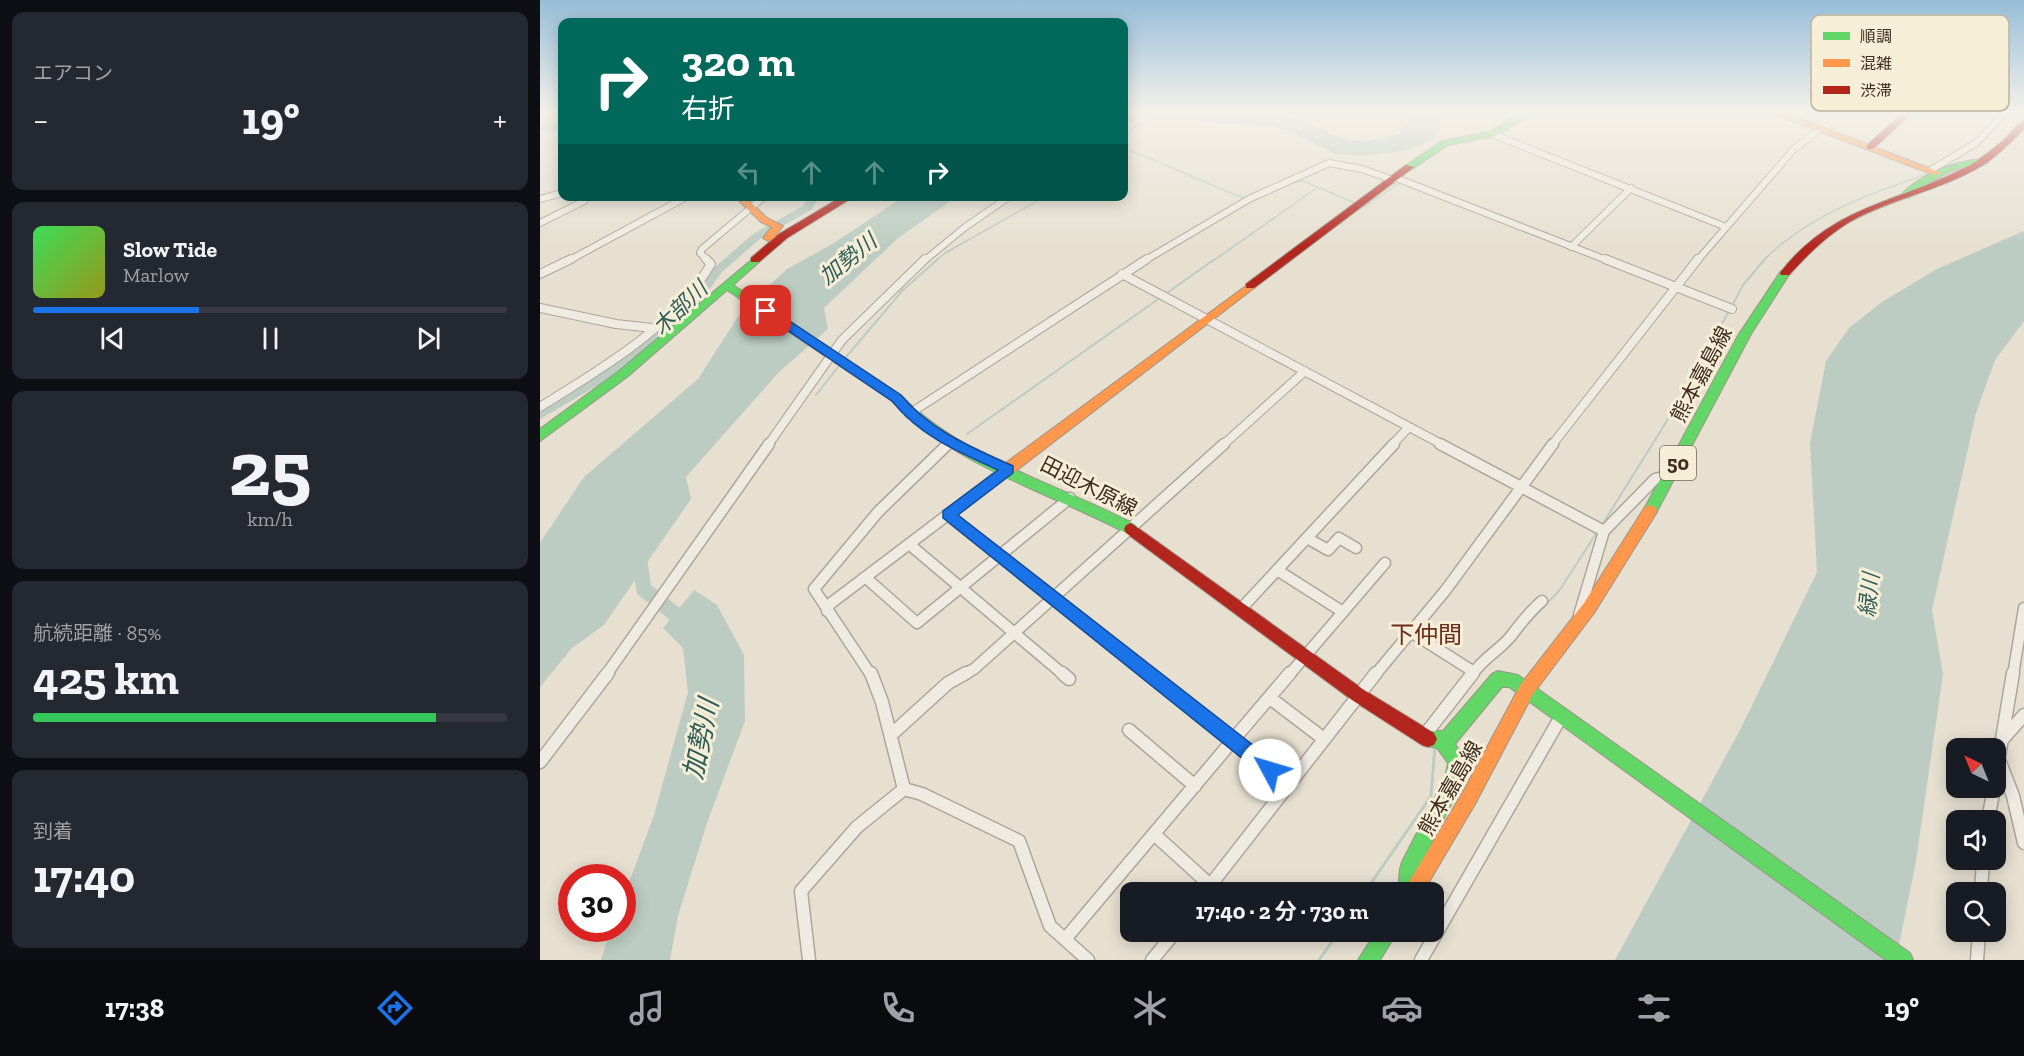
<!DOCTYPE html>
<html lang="ja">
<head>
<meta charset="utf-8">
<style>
	body { margin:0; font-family:"Zilla Slab","Noto Sans JP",serif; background:#242831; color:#f1f3f6; height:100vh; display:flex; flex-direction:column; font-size:22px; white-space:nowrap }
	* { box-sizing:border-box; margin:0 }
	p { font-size:20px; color:#9ea1a6 }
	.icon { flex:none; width:33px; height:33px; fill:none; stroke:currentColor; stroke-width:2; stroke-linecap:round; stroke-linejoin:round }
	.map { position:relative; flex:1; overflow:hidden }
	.panel { display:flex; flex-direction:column; gap:12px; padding:12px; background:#0d0f14; width:540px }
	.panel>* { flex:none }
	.banner { position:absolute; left:18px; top:18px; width:570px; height:183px; border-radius:12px; box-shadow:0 3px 15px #0003; background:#00695c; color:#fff; overflow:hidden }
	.needle { width:39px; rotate:317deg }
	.fabs { position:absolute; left:1406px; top:738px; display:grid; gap:12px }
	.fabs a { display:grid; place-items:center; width:60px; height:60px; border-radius:12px; background:#171b24; box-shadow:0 3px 15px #0003; font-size:30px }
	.speed { position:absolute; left:18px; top:864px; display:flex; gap:12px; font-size:30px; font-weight:700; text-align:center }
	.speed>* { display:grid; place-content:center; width:78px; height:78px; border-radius:50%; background:#171b24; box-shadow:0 3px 15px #0003; line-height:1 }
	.speed .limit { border:9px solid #d22; background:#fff; color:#111 }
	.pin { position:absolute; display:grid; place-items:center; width:51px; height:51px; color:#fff; margin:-26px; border-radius:12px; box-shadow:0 3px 9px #0006 }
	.me { position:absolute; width:66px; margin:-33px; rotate:309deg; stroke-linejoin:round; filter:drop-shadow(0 0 4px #0008) }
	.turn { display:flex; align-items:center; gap:21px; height:126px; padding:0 24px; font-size:27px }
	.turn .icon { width:78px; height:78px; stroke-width:2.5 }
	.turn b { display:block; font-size:42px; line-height:51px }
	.lanes { display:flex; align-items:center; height:57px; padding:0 24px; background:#0003; justify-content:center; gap:30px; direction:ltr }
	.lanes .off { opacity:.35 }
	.big { font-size:45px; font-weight:700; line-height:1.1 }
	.panel .tile { flex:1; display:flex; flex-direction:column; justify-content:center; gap:9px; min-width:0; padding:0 21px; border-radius:12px; background:#242831 }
	.panel .dial { align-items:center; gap:0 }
	.dial b { font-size:78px; line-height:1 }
	.song { display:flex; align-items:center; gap:18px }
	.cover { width:72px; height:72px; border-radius:9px; background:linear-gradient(135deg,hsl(130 70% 55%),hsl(60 70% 35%)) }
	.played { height:6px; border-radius:3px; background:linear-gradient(90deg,#1a73e8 35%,#363941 35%) }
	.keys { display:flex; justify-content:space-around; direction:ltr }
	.heat { display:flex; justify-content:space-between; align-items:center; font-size:33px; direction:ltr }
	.charge { height:9px; border-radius:4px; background:linear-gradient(90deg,#34c759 85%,#363941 0) }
	.trip { position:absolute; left:580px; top:882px; width:324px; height:60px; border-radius:12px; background:#171b24; box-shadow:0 3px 15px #0003; font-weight:700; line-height:60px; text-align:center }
	.tabs { display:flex; height:96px; justify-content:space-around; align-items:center; background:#090b0e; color:#9ea1a6 }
	.tabs .icon { width:42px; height:42px }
	.tabs .on { color:#1a73e8 }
	.tabs b { font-size:27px; color:#f1f3f6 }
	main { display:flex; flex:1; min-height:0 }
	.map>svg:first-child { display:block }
	.water { fill:#bcccc2 }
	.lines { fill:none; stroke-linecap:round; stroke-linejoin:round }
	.stream-far2 { stroke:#bcccc2; stroke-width:1.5 }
	.stream-far1 { stroke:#bcccc2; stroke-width:2 }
	.stream { stroke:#bcccc2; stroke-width:3 }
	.river { fill:#bcccc2; fill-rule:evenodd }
	.street-far3-casing { stroke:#ada599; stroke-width:8 }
	.street-far2-casing { stroke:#ada599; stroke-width:10 }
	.street-far1-casing { stroke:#ada599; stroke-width:13 }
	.street-casing { stroke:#ada599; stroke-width:15 }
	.fast-casing { stroke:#9c958a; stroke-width:2 }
	.slow-casing { stroke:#9c958a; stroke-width:2 }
	.jam-casing { stroke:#9c958a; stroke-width:2 }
	.street-far3 { stroke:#efebe3; stroke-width:6 }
	.street-far2 { stroke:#efebe3; stroke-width:8 }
	.street-far1 { stroke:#efebe3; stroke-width:10 }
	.street { stroke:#efebe3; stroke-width:12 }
	.fast { fill:#63d668; fill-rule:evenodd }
	.slow { fill:#ff974d; fill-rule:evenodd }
	.jam { fill:#b3261e; fill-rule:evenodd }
	.route { fill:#1a73e8; stroke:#114b97; stroke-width:1.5 }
	.labels { text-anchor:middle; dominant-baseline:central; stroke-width:6; stroke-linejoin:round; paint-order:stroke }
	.shield { fill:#f7eed8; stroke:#756857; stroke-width:1.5 }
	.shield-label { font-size:20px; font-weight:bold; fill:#3d2e20 }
	.street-label { font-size:21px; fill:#3d2e20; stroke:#f7eed8 }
	.water-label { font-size:22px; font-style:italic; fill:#2f5d5a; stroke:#f7eed8 }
	.quarter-label { font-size:24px; fill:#6b2e1e; stroke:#f7eed8 }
	.near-water-label { font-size:27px; font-style:italic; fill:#2f5d5a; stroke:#f7eed8 }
	.key { fill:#f7eed8; stroke:#bfb4a1; stroke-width:1.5 }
	.key-label { font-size:16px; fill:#3d2e20 }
</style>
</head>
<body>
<main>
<section class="panel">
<div class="tile"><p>エアコン</p>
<div class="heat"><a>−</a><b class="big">19°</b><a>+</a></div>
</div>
<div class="tile">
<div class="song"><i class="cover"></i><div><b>Slow Tide</b><p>Marlow</p></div></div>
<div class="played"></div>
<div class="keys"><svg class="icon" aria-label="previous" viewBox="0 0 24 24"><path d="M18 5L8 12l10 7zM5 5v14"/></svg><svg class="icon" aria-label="pause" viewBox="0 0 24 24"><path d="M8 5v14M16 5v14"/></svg><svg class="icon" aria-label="next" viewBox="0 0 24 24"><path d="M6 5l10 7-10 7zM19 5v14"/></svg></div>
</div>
<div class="tile dial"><b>25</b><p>km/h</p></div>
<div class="tile"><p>航続距離 · 85%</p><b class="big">425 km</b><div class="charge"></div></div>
<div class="tile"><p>到着</p><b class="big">17:40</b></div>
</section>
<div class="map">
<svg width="1484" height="960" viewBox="0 0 1484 960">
	<rect width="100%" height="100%" fill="#e7e0d1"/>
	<path class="water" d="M663 112 737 115 761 120 802 139 824 142 860 134 868 124 866 112H896L899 133 884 144 862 151 821 156 795 154 750 131 730 126 660 122Z
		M363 197H416L357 239 284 308 288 329 239 372 146 477 151 499 64 625 32 648 0 687V543L44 477 158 379 201 312 247 269 294 243Z
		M1484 231V321L1455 360 1436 413 1392 610 1403 674 1376 861 1356 960H1075L1200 730 1277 572 1270 443 1286 361 1309 328 1342 302 1397 269Z
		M154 590 177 605 204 655 205 721 167 823 138 916 130 960H61L71 929 82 928 83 899 114 815 148 692 143 648 123 628Z"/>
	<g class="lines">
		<path class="stream-far2" d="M584 153 590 150 705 199
			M1398 170 1442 143 1469 112
			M753 182 763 181 815 203
			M820 205 824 207 861 182
			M396 261 405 253 506 196
			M673 261 778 187
			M1223 261C1269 214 1329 194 1390 173"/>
		<path class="stream-far1" d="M1192 306 1203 285 1225 259
			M306 357 363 290 398 259
			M276 395 298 367
			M427 434 675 259
			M1062 525 1138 403 1189 311
			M982 629 1019 591 1057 532"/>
		<path class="stream" d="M825 892 891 796 895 746
			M779 960 799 932"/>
		<path class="river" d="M677 112 686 115 681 118 584 121V115Z
			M0 124 22 125V131L0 130Z
			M269 196H280L271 210 221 238 182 272 162 299 108 347 60 384 0 419V408L50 378 98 341 154 293 174 268 213 234 263 206Z
			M98 544 104 546 106 551 111 585 156 621 159 626 156 631 150 634 144 631 97 594 90 551 92 546Z"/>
		<defs>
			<path id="street-far3" d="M584 129 615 112
				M952 134 1186 227
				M1391 170 1436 143 1465 112
				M856 178 1069 261
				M0 199 22 193
				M0 223 44 201 37 196
				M1031 247 1091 188
				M28 261 148 196
				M168 261 160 253 162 249 225 196
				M384 261 424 228 470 196
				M604 261 709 199 789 163 822 169 853 180
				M1157 261 1254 149 1280 129"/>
			<path id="street-far2" d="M1065 259 1192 309
				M0 274 31 259
				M582 274 903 445
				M0 308 76 324 112 328
				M0 407C62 368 133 328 171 264L166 259
				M369 414 607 259
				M228 445 302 340 385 259
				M407 445 409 443
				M683 445 765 371
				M852 445 869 427
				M1012 445 1158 259"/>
			<path id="street-far1" d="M900 444 1064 531
				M408 515 610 675
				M767 538 788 550 799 538 816 548
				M369 544 524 675
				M737 570 803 612
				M325 577 377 623 530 498
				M700 610 854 444
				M287 611 290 604 468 469
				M1039 615 1064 531 1115 479 1131 475
				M871 632 934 672 932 675
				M934 672C946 656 961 649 971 636 981 623 989 612 1002 601
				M66 675 229 444
				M331 675 274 589 338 512 408 444
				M423 675 434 669 684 444
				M749 675 845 563
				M835 675 905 591 1013 444
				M1473 675 1484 608"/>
			<path id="street" d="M331 673 342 702 364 789
				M522 673 529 679
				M730 698 784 739
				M589 730 655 786
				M352 734 408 683 426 673
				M884 736 933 673
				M1461 741 1484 715
				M1459 760 1473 796 1484 843
				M0 762 68 673
				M1455 781 1473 673
				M748 784 693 740 750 673
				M364 789 382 794 479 841 510 926 548 960
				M1448 820 1454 788
				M614 834 670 885
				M665 892 836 673
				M1441 892 1443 860
				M526 938 693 740 609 673
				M269 960 261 891 317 827 364 789
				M612 960 635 932
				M881 960 1018 722
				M1437 960 1439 932"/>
			<path id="fast" d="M13 112H22V116Z
				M984 112H995L955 136 908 145 872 169 864 167 902 141 949 132Z
				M1432 160H1443L1448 163C1440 168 1428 166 1419 168 1400 174 1384 186 1368 198L1360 196C1379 176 1406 165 1432 160Z
				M215 257 219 258V262L193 285 360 395C426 460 515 483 596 525L598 529 596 533H586C506 491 417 467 352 401L187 290 87 377 0 441V429L79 371Z
				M1245 270 1250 273 1211 334 1115 515H1105L1103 511 1199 334 1241 271Z
				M958 671 978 675 1370 953 1373 960H1346L969 687H962L915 744 926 761 920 786 878 870 876 892H858L860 869 862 862 905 778 908 763 897 748 882 745 879 739 882 733 888 731H903L952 674Z
				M836 932H857L840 960H818Z"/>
			<path id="slow" d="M1230 112H1243L1402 173 1394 175Z
				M194 196H204L227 218 243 226 232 240 228 241 223 238 232 227 221 222Z
				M710 283 714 284V288L473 473H463L461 469 463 465Z
				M1110 505 1115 507 1117 511 1115 515 1054 613 993 694 935 804 883 892H863L923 792 981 684 1044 603 1105 507Z"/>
			<path id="jam" d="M1364 112H1373L1333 149H1327V145Z
				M1484 121V129L1481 132C1469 144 1457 156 1443 165 1402 190 1353 198 1311 221 1286 236 1268 254 1249 275H1241L1240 273C1293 204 1360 203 1430 165 1442 158 1453 149 1464 140 1470 134 1476 125 1484 121Z
				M866 165 874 167 714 288H706V284Z
				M303 196H315L247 238 219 262H211V258L239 234Z
				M591 523 824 690 894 733 897 739 894 745 888 747 882 745 812 700 586 533 584 529 586 525Z"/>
		</defs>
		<use href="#street-far3" class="street-far3-casing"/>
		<use href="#street-far2" class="street-far2-casing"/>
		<use href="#street-far1" class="street-far1-casing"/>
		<use href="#street" class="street-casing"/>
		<use href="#fast" class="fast-casing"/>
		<use href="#slow" class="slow-casing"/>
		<use href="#jam" class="jam-casing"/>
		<use href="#street-far3" class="street-far3"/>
		<use href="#street-far2" class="street-far2"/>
		<use href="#street-far1" class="street-far1"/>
		<use href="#street" class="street"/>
		<use href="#fast" class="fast"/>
		<use href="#slow" class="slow"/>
		<use href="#jam" class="jam"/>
	</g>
	<linearGradient id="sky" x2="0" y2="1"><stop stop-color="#96bed9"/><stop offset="0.45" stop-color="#f4f1ea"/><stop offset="1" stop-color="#f4f1ea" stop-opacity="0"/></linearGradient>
	<rect width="1484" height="247" fill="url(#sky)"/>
	<path class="route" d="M222 308H230L361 395C391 431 431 447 473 466V473L418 515 736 763 739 770 736 776 730 778 724 776 403 518V511L458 470C418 452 380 436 352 401L222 313Z"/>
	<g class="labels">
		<rect class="shield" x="1120" y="446" width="36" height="34" rx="4.5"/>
		<g class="shield-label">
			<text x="1138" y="463">50</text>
		</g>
		<g class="street-label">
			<text transform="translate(1161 374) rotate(-62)">熊本嘉島線</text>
			<text transform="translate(549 486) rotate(27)">田迎木原線</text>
			<text transform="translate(910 788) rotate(-60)">熊本嘉島線</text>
		</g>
		<g class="water-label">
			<text transform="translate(308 259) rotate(-39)">加勢川</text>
			<text transform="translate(140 308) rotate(-44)">木部川</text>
			<text transform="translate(1329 595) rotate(-84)">緑川</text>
		</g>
		<g class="quarter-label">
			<text x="886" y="634">下仲間</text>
		</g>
		<g class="near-water-label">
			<text transform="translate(161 739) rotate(-78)">加勢川</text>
		</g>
	</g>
	<rect x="1271" y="15" width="198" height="96" rx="9" class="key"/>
	<rect x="1283" y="32" width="27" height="8" fill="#63d668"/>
	<rect x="1283" y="59" width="27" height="8" fill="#ff974d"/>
	<rect x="1283" y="86" width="27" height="8" fill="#b3261e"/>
	<g class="key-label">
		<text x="1320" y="42">順調</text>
		<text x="1320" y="69">混雑</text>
		<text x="1320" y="96">渋滞</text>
	</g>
</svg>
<div class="fabs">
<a><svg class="needle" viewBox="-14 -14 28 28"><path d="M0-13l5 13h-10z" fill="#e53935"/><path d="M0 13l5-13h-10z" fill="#9ea1a6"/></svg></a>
<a><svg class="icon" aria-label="sound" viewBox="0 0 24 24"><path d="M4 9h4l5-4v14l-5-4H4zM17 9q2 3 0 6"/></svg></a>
<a><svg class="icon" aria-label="search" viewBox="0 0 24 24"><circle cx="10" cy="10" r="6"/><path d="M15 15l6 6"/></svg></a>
</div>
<div class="speed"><div class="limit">30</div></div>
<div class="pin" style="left:226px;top:311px;background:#d93025"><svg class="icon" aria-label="arrive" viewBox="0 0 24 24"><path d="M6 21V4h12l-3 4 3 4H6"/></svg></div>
<svg class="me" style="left:730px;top:770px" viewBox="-20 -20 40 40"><circle r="19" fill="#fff"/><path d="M0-13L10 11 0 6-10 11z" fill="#1a73e8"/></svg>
<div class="trip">17:40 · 2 分 · 730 m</div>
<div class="banner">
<div class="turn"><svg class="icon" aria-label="right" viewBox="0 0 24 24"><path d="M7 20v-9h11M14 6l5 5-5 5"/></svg><div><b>320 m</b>右折</div></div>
<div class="lanes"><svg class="icon off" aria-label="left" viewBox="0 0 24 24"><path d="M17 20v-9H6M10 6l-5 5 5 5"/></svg><svg class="icon off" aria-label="ahead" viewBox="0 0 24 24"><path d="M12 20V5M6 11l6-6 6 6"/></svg><svg class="icon off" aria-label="ahead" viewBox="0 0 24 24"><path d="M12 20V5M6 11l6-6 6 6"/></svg><svg class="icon" aria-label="right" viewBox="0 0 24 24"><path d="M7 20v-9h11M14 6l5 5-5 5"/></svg></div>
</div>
</div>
</main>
<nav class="tabs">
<b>17:38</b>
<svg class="icon on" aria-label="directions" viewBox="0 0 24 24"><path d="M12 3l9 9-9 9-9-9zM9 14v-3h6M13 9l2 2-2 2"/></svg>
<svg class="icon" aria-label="music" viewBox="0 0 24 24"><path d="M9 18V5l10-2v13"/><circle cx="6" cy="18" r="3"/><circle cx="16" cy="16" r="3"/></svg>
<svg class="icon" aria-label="phone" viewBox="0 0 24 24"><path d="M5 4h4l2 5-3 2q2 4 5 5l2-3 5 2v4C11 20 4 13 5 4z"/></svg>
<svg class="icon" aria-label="climate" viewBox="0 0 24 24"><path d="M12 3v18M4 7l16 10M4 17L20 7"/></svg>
<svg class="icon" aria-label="car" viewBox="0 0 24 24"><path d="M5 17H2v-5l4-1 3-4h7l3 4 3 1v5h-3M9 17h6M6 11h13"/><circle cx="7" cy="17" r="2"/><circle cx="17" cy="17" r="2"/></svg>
<svg class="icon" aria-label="filters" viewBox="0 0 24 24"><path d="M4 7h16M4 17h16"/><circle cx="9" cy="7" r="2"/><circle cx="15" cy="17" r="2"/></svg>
<b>19°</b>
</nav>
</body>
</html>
